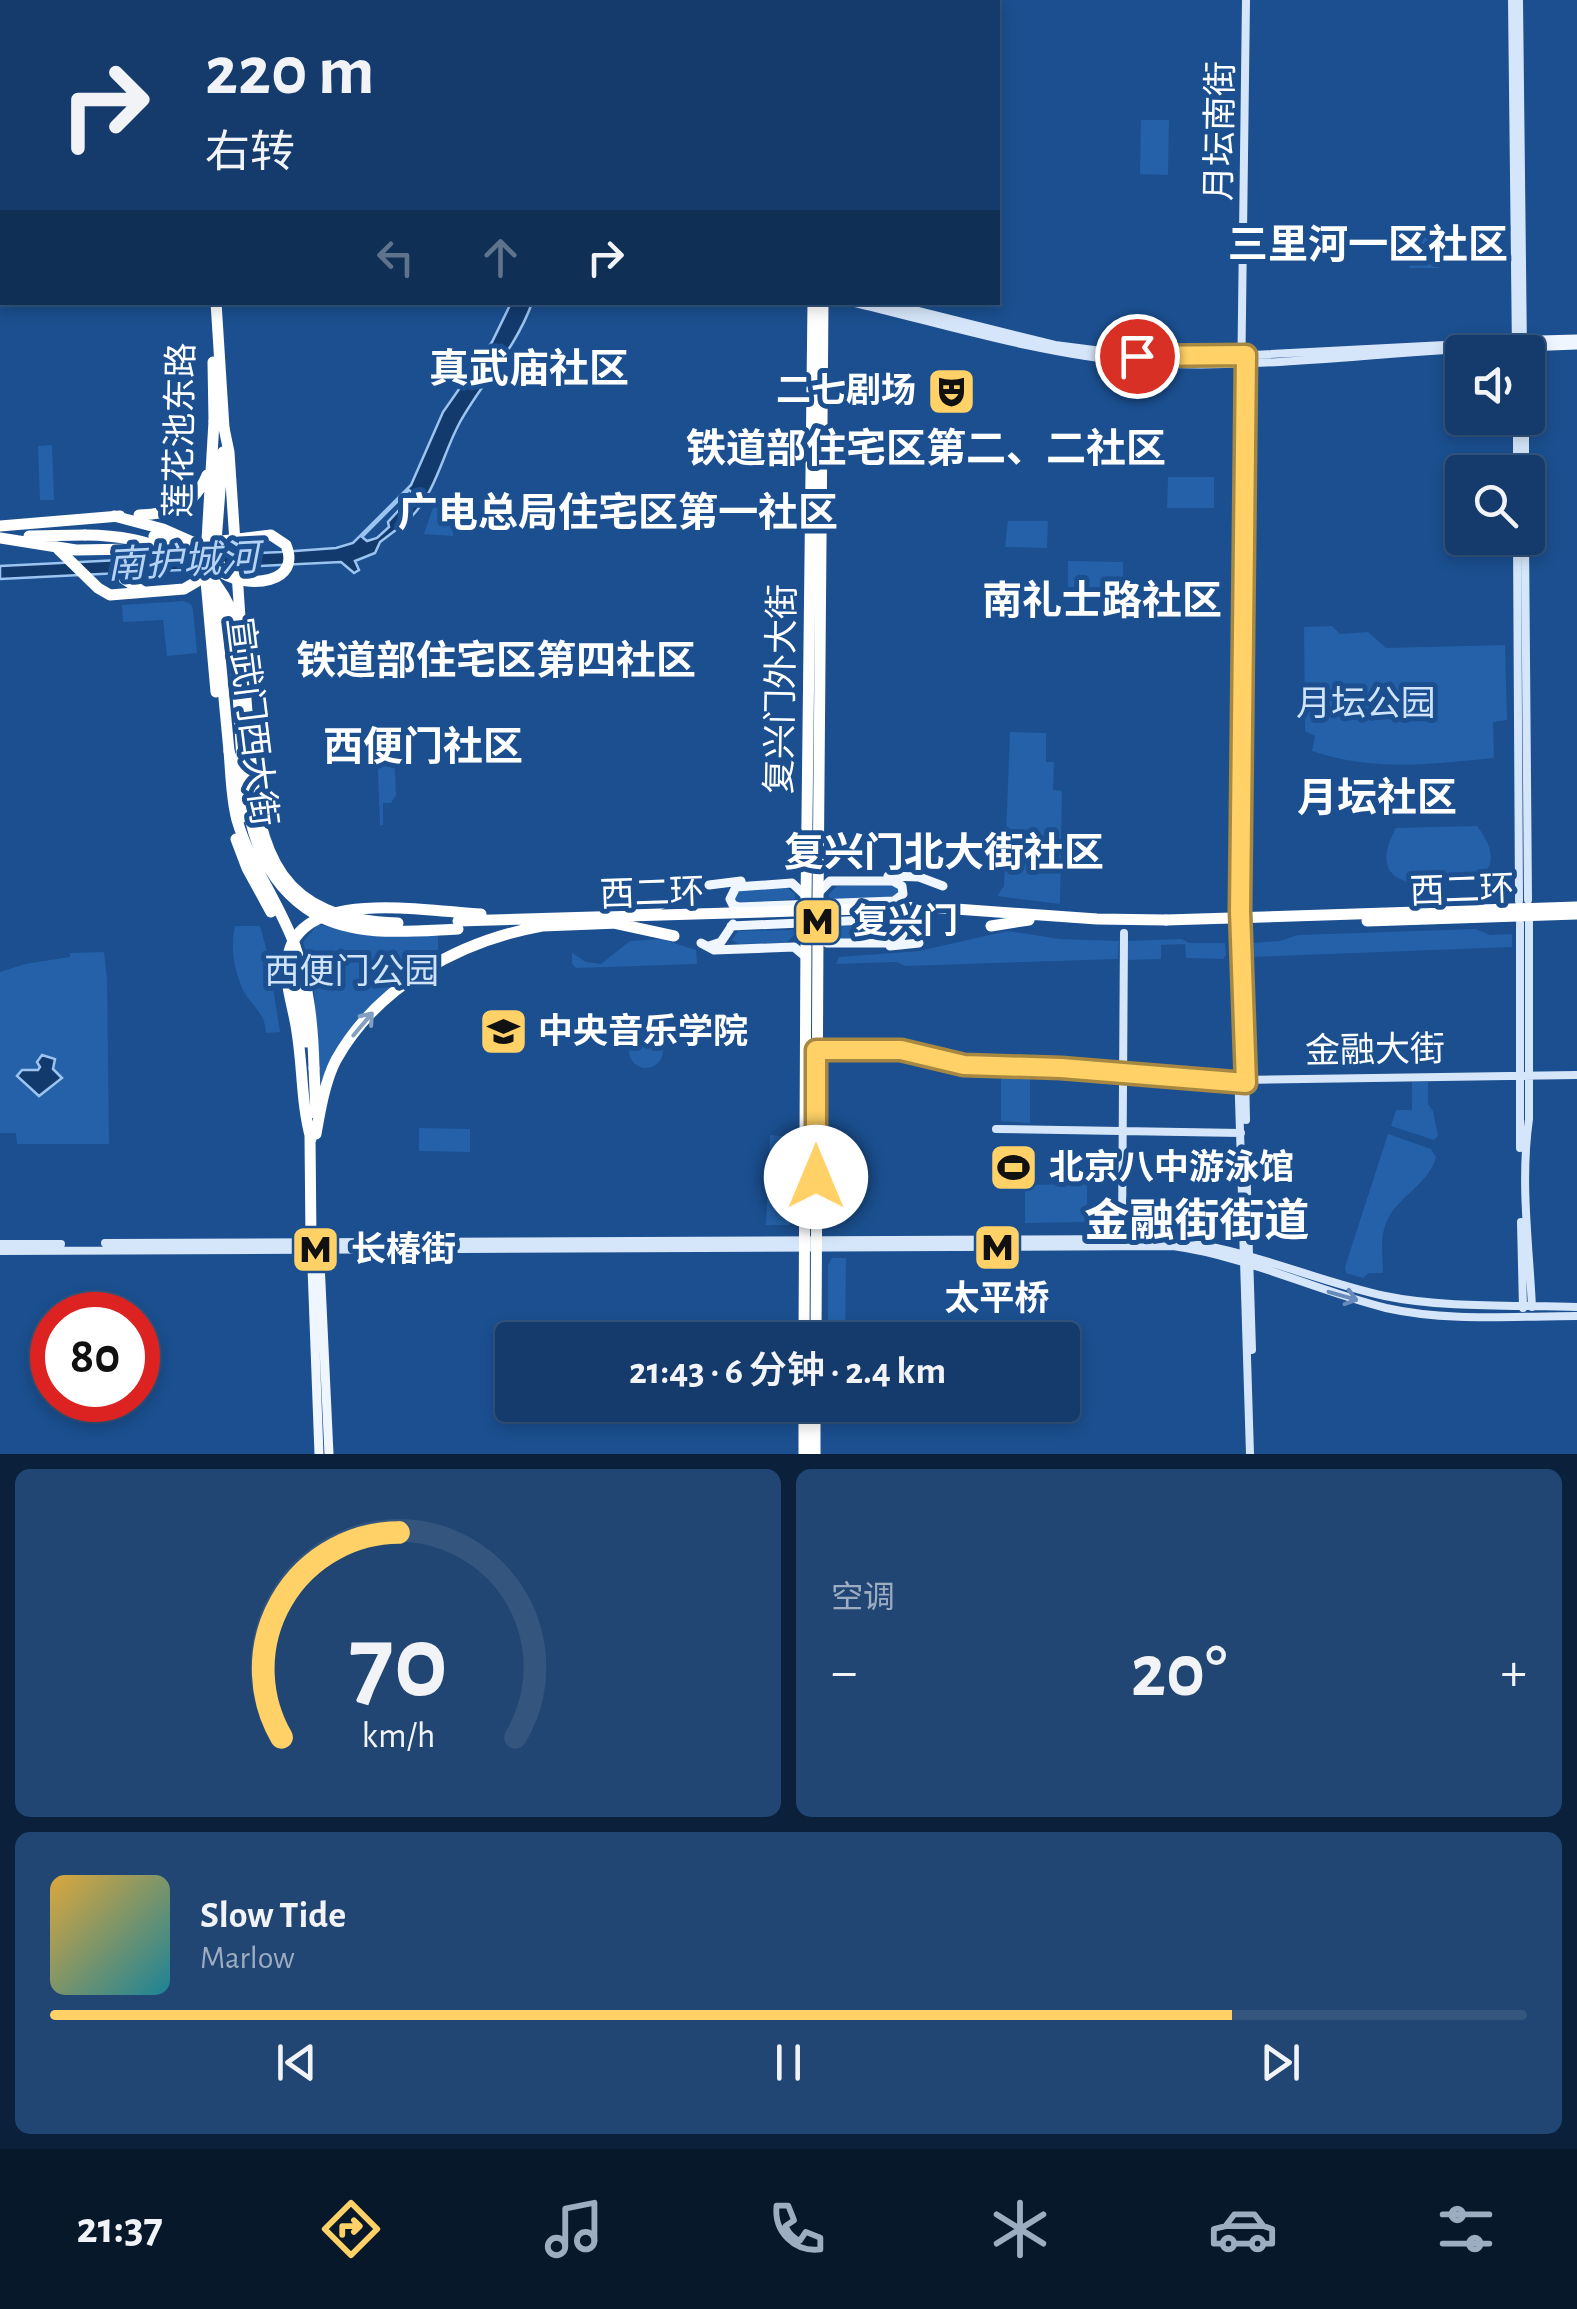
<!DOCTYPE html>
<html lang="zh">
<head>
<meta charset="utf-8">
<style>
	body { margin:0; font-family:"Alegreya Sans","Noto Sans SC",sans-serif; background:#214673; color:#f1f3f6; height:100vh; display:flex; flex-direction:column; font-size:38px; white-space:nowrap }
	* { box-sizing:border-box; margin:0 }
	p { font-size:32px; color:#9dadc1 }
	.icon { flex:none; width:55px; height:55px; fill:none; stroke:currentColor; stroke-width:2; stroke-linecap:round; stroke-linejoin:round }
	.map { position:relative; height:1454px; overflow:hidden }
	.panel { display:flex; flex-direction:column; gap:15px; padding:15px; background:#0b203b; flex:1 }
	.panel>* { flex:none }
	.hud { position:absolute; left:0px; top:0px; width:1000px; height:305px; box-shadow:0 5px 15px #0003,0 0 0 2px #33557e; background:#143b6b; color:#f1f3f6; overflow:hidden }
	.tools { position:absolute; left:1445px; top:335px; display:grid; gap:20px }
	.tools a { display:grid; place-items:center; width:100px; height:100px; border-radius:10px; background:#143b6b; box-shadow:0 5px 15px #0003,0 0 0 2px #33557e; font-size:50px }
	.speed { position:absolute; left:30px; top:1292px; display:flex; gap:20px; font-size:50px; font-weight:700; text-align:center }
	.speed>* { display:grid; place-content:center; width:130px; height:130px; border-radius:50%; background:#143b6b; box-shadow:0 5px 15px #0003,0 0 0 2px #33557e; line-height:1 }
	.speed .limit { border:15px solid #d22; background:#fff; color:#111 }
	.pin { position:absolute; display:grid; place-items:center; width:85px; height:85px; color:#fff; margin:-42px; border:5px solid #fff; border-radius:50%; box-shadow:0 2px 10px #0007 }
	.me { position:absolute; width:110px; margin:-55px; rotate:0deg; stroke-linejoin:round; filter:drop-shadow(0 0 8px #0008) }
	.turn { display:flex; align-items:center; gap:35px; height:210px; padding:0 40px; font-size:45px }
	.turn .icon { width:130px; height:130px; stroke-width:2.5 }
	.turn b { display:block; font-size:70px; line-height:85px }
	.lanes { display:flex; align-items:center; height:95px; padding:0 40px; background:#0003; justify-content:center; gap:50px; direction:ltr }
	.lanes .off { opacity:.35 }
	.big { font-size:75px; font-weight:600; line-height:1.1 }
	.panel .tile { flex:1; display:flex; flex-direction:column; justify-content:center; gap:15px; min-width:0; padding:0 35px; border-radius:15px; background:#214673 }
	.panel .dial { align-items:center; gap:0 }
	.dial svg { height:260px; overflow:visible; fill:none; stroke:#33557e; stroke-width:7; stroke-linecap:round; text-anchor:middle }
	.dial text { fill:#f1f3f6; stroke:none }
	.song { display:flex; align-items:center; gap:30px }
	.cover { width:120px; height:120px; border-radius:15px; background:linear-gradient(135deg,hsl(40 70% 55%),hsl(190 70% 35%)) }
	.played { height:10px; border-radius:5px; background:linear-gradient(90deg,#ffd166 80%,#33557e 80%) }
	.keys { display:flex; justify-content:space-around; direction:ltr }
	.heat { display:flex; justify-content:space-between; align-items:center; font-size:55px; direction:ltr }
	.panel .tiles { flex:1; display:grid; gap:15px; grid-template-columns:1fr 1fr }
	.tile:last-child { grid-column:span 2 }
	.trip { position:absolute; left:495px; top:1322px; width:585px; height:100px; border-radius:10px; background:#143b6b; box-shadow:0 5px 15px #0003,0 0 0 2px #33557e; font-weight:600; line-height:100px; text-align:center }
	.dock { display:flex; height:160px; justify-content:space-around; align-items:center; background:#08182b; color:#9dadc1 }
	.dock .icon { width:70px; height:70px }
	.dock .on { color:#ffd166 }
	.dock b { font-size:45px; color:#f1f3f6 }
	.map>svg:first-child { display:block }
	.green { fill:#2461a8 }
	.water { fill:#123a6d; stroke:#9cc4f0; stroke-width:2.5 }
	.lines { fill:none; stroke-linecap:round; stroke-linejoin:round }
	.secondary { stroke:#d6e6fa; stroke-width:8 }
	.primary { stroke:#f0f6ff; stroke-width:9 }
	.highway { stroke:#fff; stroke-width:11 }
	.rail { stroke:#fff; stroke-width:2.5; stroke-dasharray:18 8; stroke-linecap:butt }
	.highway-bridge { stroke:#fff; stroke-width:11 }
	.oneway { stroke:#829ec1 }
	.oneway2 { stroke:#668bba }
	.route-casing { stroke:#a68842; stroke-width:25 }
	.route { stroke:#ffd166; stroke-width:18 }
	.labels { text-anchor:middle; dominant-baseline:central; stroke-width:10; stroke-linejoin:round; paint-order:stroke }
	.street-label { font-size:35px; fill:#fff; stroke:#1b4f8f }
	.poi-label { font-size:35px; font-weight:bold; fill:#fff; stroke:#1b4f8f; text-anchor:start }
	.park-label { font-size:35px; fill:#cfe3fa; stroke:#1b4f8f }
	.water-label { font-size:38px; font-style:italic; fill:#b5d3f5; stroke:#1b4f8f }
	.quarter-label { font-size:40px; font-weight:bold; fill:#fff; stroke:#1b4f8f }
	.district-label { font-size:45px; font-weight:bold; fill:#fff; stroke:#1b4f8f }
</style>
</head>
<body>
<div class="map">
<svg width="1577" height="1454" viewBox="0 0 1577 1454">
	<rect width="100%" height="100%" fill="#1b4f8f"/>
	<path class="green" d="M1141 120H1169L1168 175 1140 174Z
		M1410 236H1440L1439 268H1409Z
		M52 445 54 500H40L38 446Z
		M1168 477H1214V508H1167Z
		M437 496 454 497 453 536 424 534Z
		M1008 521H1048L1047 548 1005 547Z
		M1068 561 1123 562V597L1068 596Z
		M184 601 191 604 193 610 197 653 167 656 163 620 123 622 122 605Z
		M1332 626 1340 634 1368 632 1386 648 1505 645 1507 720 1493 722 1494 758C1429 764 1375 772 1312 751L1315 736 1305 731 1304 627Z
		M1010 732 1046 733V762H1054L1053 790 1062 791 1060 904 997 896 1004 886Z
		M377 744 380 749 387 748 394 754 396 795 391 803H383V825H380Z
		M1477 826C1508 866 1483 885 1440 885 1398 886 1371 874 1396 828Z
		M893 884 899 891 894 898 829 899V894L837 886Z
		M786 887 795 894V899L738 903 735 900 736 890Z
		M318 924C359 936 396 936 438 936V962L389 991 320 1082 313 976 303 942Z
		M890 925 896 932 891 939 835 940 827 931 843 926Z
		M235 926H260L268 955 280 1032 266 1033C265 1012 252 1007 243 990 234 971 230 946 235 926Z
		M1476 929 1490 935 1512 934V947L1252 957V943L1280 941 1298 935Z
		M794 930V935L786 943 738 944 732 940 738 931Z
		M1007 931 1060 939 1119 941 1118 959 905 966 897 962 836 964 839 957 919 951Z
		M662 939 696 950 697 964 576 968 572 964V953L586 962 601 964 630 941Z
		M1182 939 1189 943H1225L1226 955 1223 959 1186 958 1185 944 1161 945V959L1127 960 1126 941Z
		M104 952 107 979 109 1144H17L16 1133H0V972L25 964 70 957V953Z
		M629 1051a17 17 0 1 1 34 0a17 17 0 1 1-34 0Z
		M1001 1070H1030V1123L1001 1121Z
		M1412 1082H1428V1104L1433 1111 1438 1136 1434 1140 1391 1126 1396 1110H1412Z
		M419 1128 470 1129V1152L419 1151Z
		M1388 1134 1431 1149 1436 1157C1428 1187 1394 1197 1385 1226 1380 1240 1383 1258 1383 1273H1369L1363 1278 1346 1273 1345 1267Z
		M770 1135 792 1137 790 1225H766Z
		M1087 1184V1222L1025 1223V1185Z
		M832 1258H846L845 1340H828V1265Z"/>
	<path class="water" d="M511 303H532C515 350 484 379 460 422 443 453 436 492 411 517L402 508 412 492 409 490 362 537 367 541 377 538 389 527 388 522 399 510 409 520 380 542 375 553 355 561 359 570 354 573 341 562 0 579V566L281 552 336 548 353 543 411 485 443 412 492 342Z
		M42 1055 55 1059 53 1069 62 1078 39 1096 17 1076 22 1070H38L40 1067 37 1062Z"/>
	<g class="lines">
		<path class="secondary" d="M1246 0 1234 938 1250 1454
			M1512 0 1516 352
			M1519 0 1523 352
			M851 302C944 324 1039 354 1135 362 1261 372 1396 348 1523 347
			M882 302 1055 345 1149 357 1253 355 1523 341
			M1517 418V472
			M1525 418V472
			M1517 538 1519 901
			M1525 538 1528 900
			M1240 829 1246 1120
			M1529 922V1119C1520 1182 1529 1244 1532 1307
			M816 1047 901 1048 976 1063H1028L1239 1080 1577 1075
			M996 1129 1241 1133
			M1520 1148V923
			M1246 1159 1252 1350
			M1521 1222 1523 1308
			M1122 1238 1124 933
			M105 1243 1154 1239C1236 1243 1307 1279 1385 1296 1442 1308 1518 1305 1577 1307
			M0 1244H61
			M0 1251 1173 1246C1246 1256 1314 1290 1386 1308 1448 1322 1514 1316 1577 1316"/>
		<path class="primary" d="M827 2V0
			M1540 340 1577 339
			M1523 347 1577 345
			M888 876 919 877 943 886
			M709 885 741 881
			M806 896 792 883 736 887 730 899 733 905 739 907 894 901 903 894 902 886 893 881H830L819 892
			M731 926 890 919 902 923 903 934 900 939 887 943H827L818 934
			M701 943 714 950 794 947 806 957
			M709 946 721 942 733 924
			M890 946 919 943
			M311 1241 319 1454
			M319 1241 329 1454"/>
		<path class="highway" d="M188 0V2
			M197 0 198 2
			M820 2V0
			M836 2V0
			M216 302 224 428
			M213 362 214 421
			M114 516 163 529 197 544 271 535 286 545C302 584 248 588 224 574L215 554
			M0 526 120 516
			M29 536 85 535
			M0 538 76 550 135 549
			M58 549 98 588 110 595 184 589 201 579 203 573
			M206 581 216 692
			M215 604 229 751 238 779 241 818
			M242 648 250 751
			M818 901 823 302
			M806 902 813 302
			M639 911 663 903
			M458 921 928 907 1097 919 1166 920
			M1367 921 1577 914
			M614 923 674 936
			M542 926 619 923
			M991 926 1029 920
			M314 1068 316 1114
			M316 1134C320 1111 325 1081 336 1060 378 985 460 941 542 926
			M310 1136 311 1241
			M311 1139C301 1103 303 1068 297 1032 294 1009 285 987 287 964 292 884 428 912 481 914
			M804 1340 806 934
			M816 1340 818 931
			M804 1454V1405
			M815 1454V1405"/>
		<path class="rail" d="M111 2V0
			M0 205 2 204"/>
		<path class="highway-bridge" d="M224 428 229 452 242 648
			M139 515C171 514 194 507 207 475
			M85 535C341 537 160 823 315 914 357 938 412 931 458 929
			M154 536C194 552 223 583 237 625
			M215 554 223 452
			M206 557 214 421
			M142 591 124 579C117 555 132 544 155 549
			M229 751C231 773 231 797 237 820 250 865 279 902 295 946 309 986 313 1026 314 1068
			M250 751C259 856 279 919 398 923
			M236 839 247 868 271 912
			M806 902V934
			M1166 920 1577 907
			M818 931V901
			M298 986 306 1042"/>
	</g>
	<defs><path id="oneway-shaft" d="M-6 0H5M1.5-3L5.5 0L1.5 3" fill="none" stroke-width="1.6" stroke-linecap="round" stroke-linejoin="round" transform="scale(2.5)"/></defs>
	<use class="oneway" href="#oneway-shaft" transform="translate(363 1024) rotate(-50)"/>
	<use class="oneway2" href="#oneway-shaft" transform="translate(1343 1296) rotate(16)"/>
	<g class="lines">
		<defs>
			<path id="route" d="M816 1177V1050H901L964 1065 1061 1068 1246 1083 1240 911 1246 355 1137 356"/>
		</defs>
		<use href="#route" class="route-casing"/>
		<use href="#route" class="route"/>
	</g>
	<defs>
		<symbol id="theatre-square" viewBox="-11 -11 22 22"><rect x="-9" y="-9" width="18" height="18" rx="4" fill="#ffd166" stroke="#1b4f8f"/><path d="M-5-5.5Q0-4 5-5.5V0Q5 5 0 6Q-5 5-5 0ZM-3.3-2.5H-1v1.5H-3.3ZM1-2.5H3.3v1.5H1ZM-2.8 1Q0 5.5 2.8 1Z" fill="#111"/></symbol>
		<symbol id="metro-square" viewBox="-11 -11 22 22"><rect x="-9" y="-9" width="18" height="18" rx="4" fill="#ffd166" stroke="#1b4f8f"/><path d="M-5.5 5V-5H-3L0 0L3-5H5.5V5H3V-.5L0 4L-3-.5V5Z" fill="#111"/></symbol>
		<symbol id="university-square" viewBox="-11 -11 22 22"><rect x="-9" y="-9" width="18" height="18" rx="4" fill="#ffd166" stroke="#1b4f8f"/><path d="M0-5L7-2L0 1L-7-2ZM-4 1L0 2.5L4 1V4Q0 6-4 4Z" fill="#111"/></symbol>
		<symbol id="stadium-square" viewBox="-11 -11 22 22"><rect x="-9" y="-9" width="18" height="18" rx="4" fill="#ffd166" stroke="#1b4f8f"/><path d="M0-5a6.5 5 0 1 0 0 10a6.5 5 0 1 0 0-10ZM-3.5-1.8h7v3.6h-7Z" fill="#111"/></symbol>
	</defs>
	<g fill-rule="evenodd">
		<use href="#theatre-square" x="924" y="364" width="55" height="55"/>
		<use href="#metro-square" x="790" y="894" width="55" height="55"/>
		<use href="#university-square" x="476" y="1004" width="55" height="55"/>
		<use href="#stadium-square" x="986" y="1140" width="55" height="55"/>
		<use href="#metro-square" x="970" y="1220" width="55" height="55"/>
		<use href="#metro-square" x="288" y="1222" width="55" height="55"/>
	</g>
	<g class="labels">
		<g class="street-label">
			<text transform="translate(1221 131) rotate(-89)">月坛南街</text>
			<text transform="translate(181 430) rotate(-89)">莲花池东路</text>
			<text transform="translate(782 689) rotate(-89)">复兴门外大街</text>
			<text transform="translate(251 722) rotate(83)">宣武门西大街</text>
			<text transform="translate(1462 891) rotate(-2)">西二环</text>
			<text transform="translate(652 894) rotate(-2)">西二环</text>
			<text transform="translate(1375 1051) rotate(-1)">金融大街</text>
		</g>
		<g class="poi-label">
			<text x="916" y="391" text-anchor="end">二七剧场</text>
			<text x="853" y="922">复兴门</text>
			<text x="538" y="1032">中央音乐学院</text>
			<text x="1049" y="1168">北京八中游泳馆</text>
			<text x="351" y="1250">长椿街</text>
			<text x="997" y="1299" text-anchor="middle">太平桥</text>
		</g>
		<g class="park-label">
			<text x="1366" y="704">月坛公园</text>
			<text x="352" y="972">西便门公园</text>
		</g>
		<g class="water-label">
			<text transform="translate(183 563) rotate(-3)">南护城河</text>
		</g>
		<g class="quarter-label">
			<text x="1368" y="246">三里河一区社区</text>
			<text x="529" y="370">真武庙社区</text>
			<text x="926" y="450">铁道部住宅区第二、二社区</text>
			<text x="618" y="514">广电总局住宅区第一社区</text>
			<text x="1102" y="602">南礼士路社区</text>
			<text x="496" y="662">铁道部住宅区第四社区</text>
			<text x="423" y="748">西便门社区</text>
			<text x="1377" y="799">月坛社区</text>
			<text x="944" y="854">复兴门北大街社区</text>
		</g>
		<g class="district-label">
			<text x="1197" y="1222">金融街街道</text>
		</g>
	</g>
</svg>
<div class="tools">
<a><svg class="icon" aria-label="sound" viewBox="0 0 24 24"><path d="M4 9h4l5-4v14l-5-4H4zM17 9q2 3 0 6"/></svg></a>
<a><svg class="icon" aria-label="search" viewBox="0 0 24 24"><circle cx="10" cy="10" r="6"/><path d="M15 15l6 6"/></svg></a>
</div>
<div class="speed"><div class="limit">80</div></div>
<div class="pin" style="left:1137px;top:356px;background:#d93025"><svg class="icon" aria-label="arrive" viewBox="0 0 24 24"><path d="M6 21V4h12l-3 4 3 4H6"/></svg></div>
<svg class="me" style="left:816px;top:1177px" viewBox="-20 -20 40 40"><circle r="19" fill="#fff"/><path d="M0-13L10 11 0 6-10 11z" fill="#ffd166"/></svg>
<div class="trip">21:43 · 6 分钟 · 2.4 km</div>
<div class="hud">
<div class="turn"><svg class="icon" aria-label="right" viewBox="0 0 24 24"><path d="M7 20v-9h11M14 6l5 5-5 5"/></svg><div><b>220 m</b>右转</div></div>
<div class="lanes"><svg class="icon off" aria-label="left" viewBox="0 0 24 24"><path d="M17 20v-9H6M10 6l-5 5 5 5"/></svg><svg class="icon off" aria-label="ahead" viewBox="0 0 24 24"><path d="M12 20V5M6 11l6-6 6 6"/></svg><svg class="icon" aria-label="right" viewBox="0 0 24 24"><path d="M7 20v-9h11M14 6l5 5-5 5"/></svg></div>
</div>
</div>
<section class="panel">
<div class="tiles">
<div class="tile dial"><svg viewBox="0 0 100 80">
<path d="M14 69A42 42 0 1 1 86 69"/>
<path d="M14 69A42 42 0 0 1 50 6" stroke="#ffd166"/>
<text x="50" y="56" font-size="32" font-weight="700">70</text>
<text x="50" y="72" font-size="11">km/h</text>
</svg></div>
<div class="tile"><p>空调</p>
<div class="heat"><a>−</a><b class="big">20°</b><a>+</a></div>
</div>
<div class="tile">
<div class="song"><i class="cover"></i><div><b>Slow Tide</b><p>Marlow</p></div></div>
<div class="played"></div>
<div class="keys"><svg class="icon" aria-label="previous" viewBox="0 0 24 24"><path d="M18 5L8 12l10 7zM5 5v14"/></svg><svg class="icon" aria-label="pause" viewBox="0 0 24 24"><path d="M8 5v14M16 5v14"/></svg><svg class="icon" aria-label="next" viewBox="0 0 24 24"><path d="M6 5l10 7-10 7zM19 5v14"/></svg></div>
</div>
</div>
</section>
<nav class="dock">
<b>21:37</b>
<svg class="icon on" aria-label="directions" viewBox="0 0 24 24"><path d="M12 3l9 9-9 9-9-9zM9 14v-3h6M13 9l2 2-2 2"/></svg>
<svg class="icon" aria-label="music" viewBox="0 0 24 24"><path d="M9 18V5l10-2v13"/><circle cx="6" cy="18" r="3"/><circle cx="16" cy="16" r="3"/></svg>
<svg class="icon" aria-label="phone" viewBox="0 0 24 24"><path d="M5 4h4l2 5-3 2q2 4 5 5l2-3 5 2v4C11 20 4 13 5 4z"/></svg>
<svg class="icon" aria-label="climate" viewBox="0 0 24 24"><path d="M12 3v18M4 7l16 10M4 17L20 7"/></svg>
<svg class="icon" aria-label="car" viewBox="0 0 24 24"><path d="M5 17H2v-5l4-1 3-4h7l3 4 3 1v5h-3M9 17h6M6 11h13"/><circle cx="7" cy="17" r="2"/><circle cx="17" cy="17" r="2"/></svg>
<svg class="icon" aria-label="filters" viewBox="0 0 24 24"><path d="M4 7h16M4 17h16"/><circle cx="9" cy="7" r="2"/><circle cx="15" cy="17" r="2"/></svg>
</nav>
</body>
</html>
